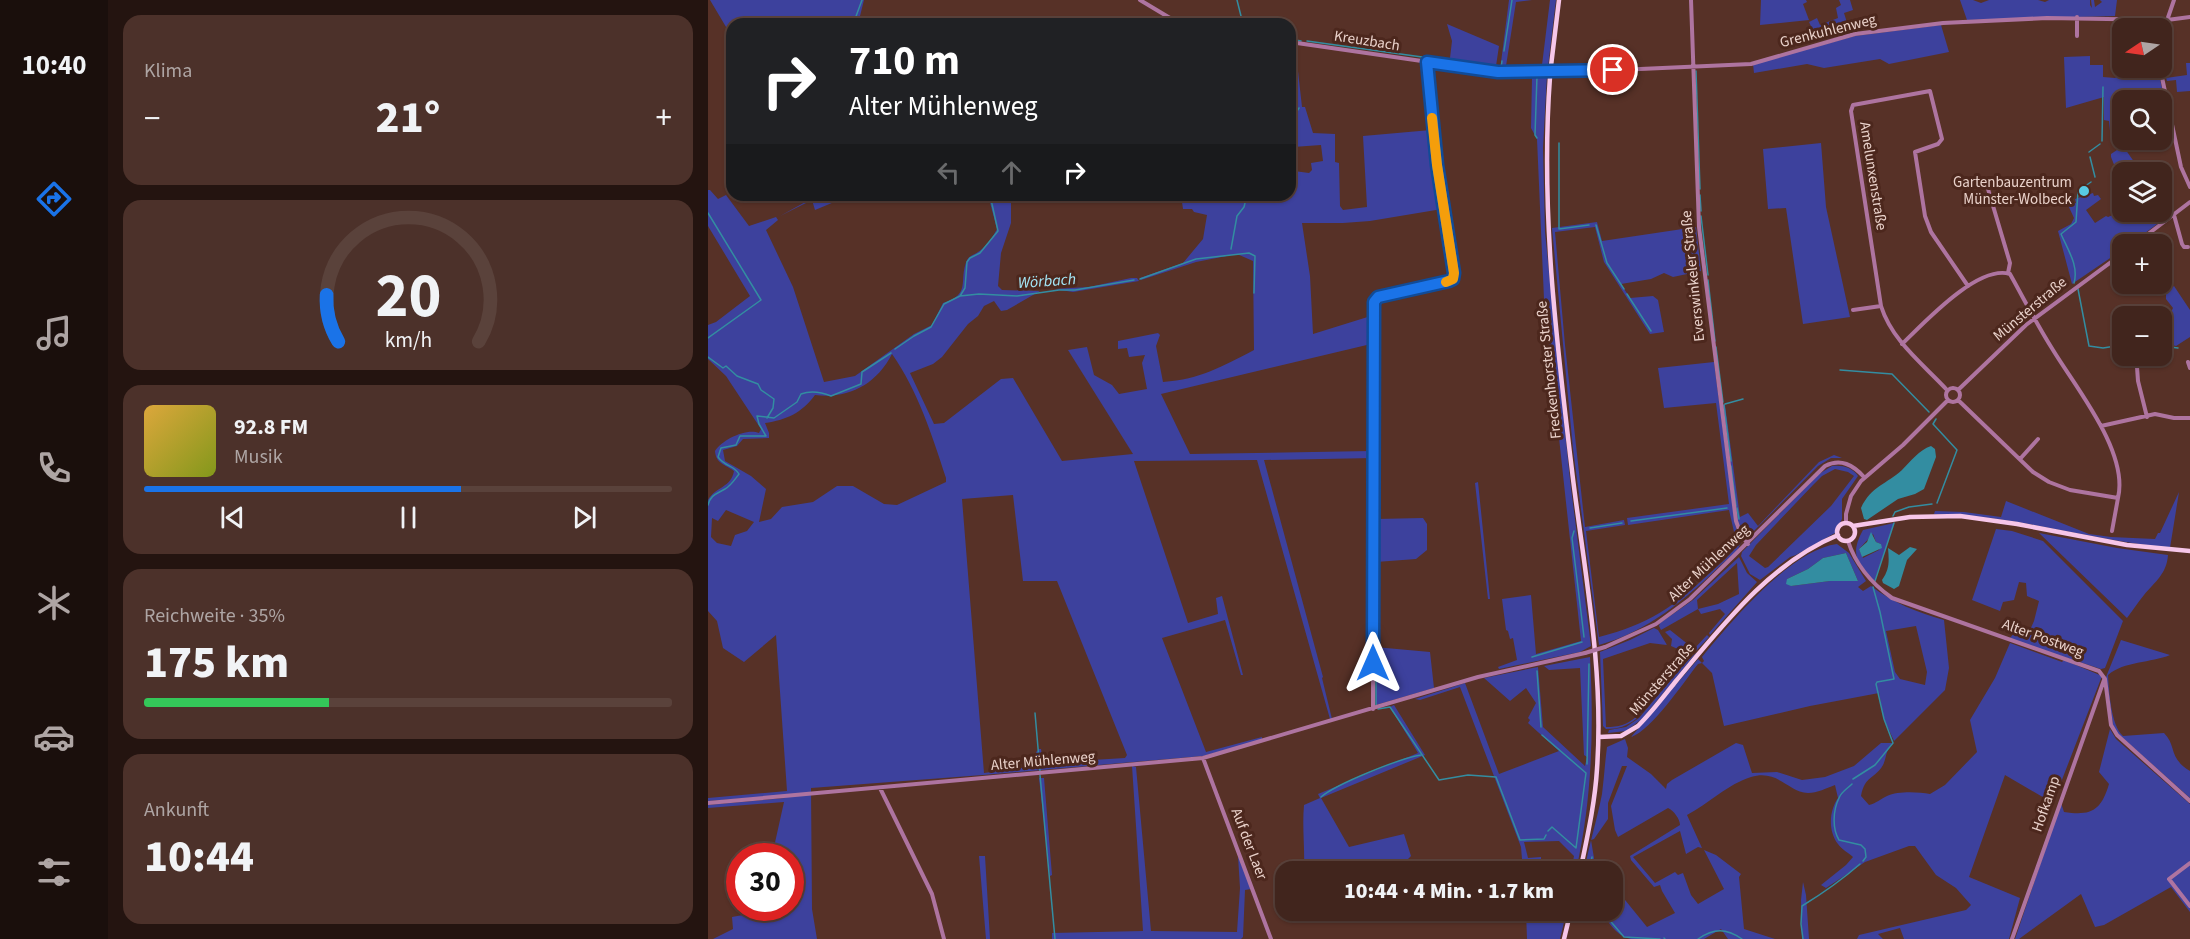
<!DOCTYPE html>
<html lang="de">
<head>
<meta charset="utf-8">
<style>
	body { margin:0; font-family:"Source Sans 3",sans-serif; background:#4c312a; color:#f1f3f6; height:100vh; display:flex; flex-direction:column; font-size:22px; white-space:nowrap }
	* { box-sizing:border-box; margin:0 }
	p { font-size:20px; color:#aea5a4 }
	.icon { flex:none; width:33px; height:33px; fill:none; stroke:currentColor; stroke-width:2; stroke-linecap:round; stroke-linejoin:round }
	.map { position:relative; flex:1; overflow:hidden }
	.sheet { display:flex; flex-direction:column; gap:15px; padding:15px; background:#241410; width:600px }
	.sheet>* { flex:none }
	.hud { position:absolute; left:18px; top:18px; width:570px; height:183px; border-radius:18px; box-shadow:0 2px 4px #0004,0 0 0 2px #5a423b; background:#202124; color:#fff; overflow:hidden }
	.needle { width:39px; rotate:257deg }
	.controls { position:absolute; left:1404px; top:18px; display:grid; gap:12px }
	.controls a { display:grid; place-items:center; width:60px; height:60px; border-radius:12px; background:#41251d; box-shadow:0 2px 4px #0004,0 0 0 2px #5a423b; font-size:30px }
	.speed { position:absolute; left:18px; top:843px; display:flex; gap:12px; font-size:30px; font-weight:700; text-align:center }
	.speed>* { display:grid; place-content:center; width:78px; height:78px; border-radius:50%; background:#41251d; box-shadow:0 2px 4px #0004,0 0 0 2px #5a423b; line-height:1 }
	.speed .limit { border:9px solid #d22; background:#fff; color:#111 }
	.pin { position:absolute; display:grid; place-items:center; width:51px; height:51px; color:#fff; margin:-26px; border:3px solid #fff; border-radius:50%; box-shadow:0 2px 6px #0007 }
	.me { position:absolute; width:66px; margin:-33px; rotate:0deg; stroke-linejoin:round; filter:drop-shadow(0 0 4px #0008) }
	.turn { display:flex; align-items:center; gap:21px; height:126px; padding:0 24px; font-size:27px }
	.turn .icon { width:78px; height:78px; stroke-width:2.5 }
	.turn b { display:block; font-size:42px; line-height:51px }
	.lanes { display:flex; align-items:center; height:57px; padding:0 24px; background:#0003; justify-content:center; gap:30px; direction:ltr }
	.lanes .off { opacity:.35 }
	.big { font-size:45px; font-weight:800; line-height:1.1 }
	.sheet .card { flex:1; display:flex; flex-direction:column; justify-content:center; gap:9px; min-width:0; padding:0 21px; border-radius:18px; background:#4c312a }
	.sheet .dial { align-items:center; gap:0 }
	.dial svg { height:156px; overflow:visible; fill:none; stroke:#5a423b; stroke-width:7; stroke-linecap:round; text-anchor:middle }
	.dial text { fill:#f1f3f6; stroke:none }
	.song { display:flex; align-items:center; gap:18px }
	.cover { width:72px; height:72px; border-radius:9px; background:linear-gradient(135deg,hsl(40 70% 55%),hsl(70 70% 35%)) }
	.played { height:6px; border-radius:3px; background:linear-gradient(90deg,#1a73e8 60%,#5a423b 60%) }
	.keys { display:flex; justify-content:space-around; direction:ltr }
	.heat { display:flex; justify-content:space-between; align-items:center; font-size:33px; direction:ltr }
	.charge { height:9px; border-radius:4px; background:linear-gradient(90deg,#34c759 35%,#5a423b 0) }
	.trip { position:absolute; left:567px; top:861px; width:348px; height:60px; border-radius:18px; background:#41251d; box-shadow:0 2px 4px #0004,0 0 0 2px #5a423b; font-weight:800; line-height:60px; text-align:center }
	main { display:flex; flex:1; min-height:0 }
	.dock { display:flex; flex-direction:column; width:108px; justify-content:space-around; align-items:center; background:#1a0f0c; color:#aea5a4 }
	.dock .icon { width:42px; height:42px }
	.dock .on { color:#1a73e8 }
	.dock b { font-size:27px; color:#f1f3f6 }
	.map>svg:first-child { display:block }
	.green { fill:#3d419d; fill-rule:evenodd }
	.water { fill:#338da1 }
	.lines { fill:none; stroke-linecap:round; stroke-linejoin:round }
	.stream { stroke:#338da1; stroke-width:1.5 }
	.minor { stroke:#ae74a0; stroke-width:4 }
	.major { stroke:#f6c6e9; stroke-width:4.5 }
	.minor-bridge { stroke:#ae74a0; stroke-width:4 }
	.major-bridge { stroke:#f6c6e9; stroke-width:4.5 }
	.route-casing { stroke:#114b97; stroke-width:15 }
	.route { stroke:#1a73e8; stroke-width:10 }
	.slow { stroke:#f59e0b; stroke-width:10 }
	.poi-dot { fill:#58c9e4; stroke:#4c271d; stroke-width:2 }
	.labels { text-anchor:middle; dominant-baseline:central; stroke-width:6; stroke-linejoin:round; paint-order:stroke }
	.street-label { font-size:15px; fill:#ead2cb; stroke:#4c271d }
	.poi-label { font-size:15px; fill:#ead2cb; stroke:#4c271d; text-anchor:end }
	.water-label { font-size:16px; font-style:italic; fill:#a4e7f8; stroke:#4c271d }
</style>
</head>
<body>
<main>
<nav class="dock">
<b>10:40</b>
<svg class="icon on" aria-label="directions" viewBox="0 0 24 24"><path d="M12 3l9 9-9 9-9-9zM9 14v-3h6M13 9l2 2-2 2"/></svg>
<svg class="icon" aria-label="music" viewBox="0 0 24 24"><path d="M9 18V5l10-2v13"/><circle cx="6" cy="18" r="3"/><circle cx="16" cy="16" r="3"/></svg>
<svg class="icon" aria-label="phone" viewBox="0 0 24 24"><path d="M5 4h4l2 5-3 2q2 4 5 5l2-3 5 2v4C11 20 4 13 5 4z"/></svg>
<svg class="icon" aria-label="climate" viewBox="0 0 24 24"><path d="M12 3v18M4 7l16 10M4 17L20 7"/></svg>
<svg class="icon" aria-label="car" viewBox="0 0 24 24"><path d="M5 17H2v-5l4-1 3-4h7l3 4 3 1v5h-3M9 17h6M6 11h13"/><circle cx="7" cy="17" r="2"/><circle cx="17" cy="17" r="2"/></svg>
<svg class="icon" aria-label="filters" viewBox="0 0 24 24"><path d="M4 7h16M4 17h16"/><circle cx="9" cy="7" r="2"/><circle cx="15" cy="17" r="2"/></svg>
</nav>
<section class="sheet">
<div class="card"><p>Klima</p>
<div class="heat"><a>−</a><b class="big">21°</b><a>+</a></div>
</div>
<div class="card dial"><svg viewBox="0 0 100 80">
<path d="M14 69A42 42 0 1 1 86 69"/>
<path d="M14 69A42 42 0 0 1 8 45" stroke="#1a73e8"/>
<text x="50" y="56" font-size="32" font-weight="700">20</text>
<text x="50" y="72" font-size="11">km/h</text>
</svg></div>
<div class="card">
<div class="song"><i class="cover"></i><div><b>92.8 FM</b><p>Musik</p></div></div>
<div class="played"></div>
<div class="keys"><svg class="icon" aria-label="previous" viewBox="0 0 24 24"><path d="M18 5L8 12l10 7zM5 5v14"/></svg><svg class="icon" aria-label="pause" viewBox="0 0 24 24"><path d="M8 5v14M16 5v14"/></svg><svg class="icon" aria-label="next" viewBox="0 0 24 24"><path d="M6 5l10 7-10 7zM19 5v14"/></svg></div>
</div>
<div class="card"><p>Reichweite · 35%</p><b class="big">175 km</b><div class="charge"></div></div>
<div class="card"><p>Ankunft</p><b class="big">10:44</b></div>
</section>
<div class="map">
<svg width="1482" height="939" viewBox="0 0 1482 939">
	<rect width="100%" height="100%" fill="#573127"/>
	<path class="green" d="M2 0H156L150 24H24V37Z
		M801 0H824L808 2 798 66H830L828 70H792Z
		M842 0H848L840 67 834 65Z
		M1053 0H1098L1099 2 1095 4 1101 20 1052 25Z
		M1131 0H1142L1145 10 1136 13 1142 32 1110 41 1101 22 1109 18 1112 25 1130 18 1128 8 1133 5Z
		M1252 0H1265L1273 3 1281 0H1330L1337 2 1341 0H1382V5L1384 8 1383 0H1386L1387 7 1394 2 1392 0H1409L1407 16 1259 20Z
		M739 24 791 46 788 66 742 58 744 41Z
		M1233 25 1241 52 1181 64 1172 59 1116 68 1099 64 1046 73 1045 64 1147 36Z
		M582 44H587L594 107H597L605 133 627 134V162L631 163 632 206 635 210 659 207 655 136 723 130 734 209 662 221 635 223H594L602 276 605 334 666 315V458L556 460 615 677 614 678 624 719H622L549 460 426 461 480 623 510 614 508 598 514 596 535 675H533L517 620 454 638 498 752 554 737V740L495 756 275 775 103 788 104 909 109 939H5L25 929 24 917 51 912 52 908H82V856H64L76 802 0 808V805L77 798 78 795 0 801V798L79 791 68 635 36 662 15 648 9 621 0 611V500C8 486 23 488 26 471 17 464 8 464 7 451 14 440 38 428 51 433L53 429 18 376 0 359V325L8 322 42 296 0 226V190H2L10 199 18 195 41 226 68 217 70 220 58 230 85 287 116 382 147 376 206 334 224 325 235 303C264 294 250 281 259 260 262 255 266 255 270 252 278 247 285 237 289 229L280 195H303V223L293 253 290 286 294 290 332 291 299 310 293 311 286 301 276 306 270 316 260 324 234 357 225 364 202 373 226 424 236 423 293 379 305 378 354 461 425 454 360 350 379 347 386 375 404 385 411 394 439 389 434 363 437 355 421 357 419 348 410 349V341L450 333 452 335 448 346 455 382C493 379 513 367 546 350L545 261 529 254 488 262 433 280 432 278 475 263 495 239 499 215 486 212 484 209H475L473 195H582V185L583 188H586L590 179 586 171 601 173 604 170 603 163 615 161 613 145 585 147 582 149ZM663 344V451L482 454 453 394ZM184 354C210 391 224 435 238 478V482L189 505 176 504 145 486H129L105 502 74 507 63 519 51 522 58 489 43 476 17 461 15 450 29 446 35 439 61 438V433L57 423C78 420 94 413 107 395 140 399 168 385 184 354ZM305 495 315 581H349L419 755 417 758 335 763 333 749H331L328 752V766L276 773 254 499ZM18 510 46 522 39 531 27 535 23 546 9 543 3 537 4 518 10 521Z
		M1382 56V65H1395V77L1407 78 1410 76V70L1423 69 1424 75 1451 74 1459 112 1454 114V100H1414V127L1402 131 1401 121 1396 120V97L1358 108 1356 57Z
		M1478 63H1482V91L1469 92 1468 80 1459 81 1458 78 1479 75Z
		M833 73 839 75 835 148 837 232 862 480 883 646 872 652 791 669 790 667 809 660 805 638 802 639 800 631 798 630 794 599 823 595 828 654 873 641 836 299 829 139 823 128 824 78Z
		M1113 143 1118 207 1142 317 1095 324 1078 208 1060 209 1055 149Z
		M1415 146 1429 166 1419 172H1414V176L1411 177 1403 157V154Z
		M1385 193 1386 196 1390 195 1393 199 1378 210 1387 223 1398 216 1400 217 1414 211 1444 212 1452 222 1422 244H1414V250L1364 284 1350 231 1363 224 1366 218 1360 205 1368 203 1367 199Z
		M110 195H143L107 210 104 200 72 216Z
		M889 222 894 241 988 227 993 271 965 277 956 273 943 279 913 284 922 298 945 296 950 300 956 332 942 334 896 262 887 227 847 232 857 345 877 527 916 520 917 525 878 531 891 637C941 624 966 607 1003 572 1012 564 1023 555 1029 545L1021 510 920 525 919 518 1021 504 1008 403 956 408 950 368 1006 362 1027 523C1028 530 1034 540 1032 545 1029 553 1018 560 1013 565 978 599 939 632 891 645L865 449 844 228Z
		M423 278H429L431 281 365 292 346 289 381 287Z
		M1466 286 1482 310V337L1468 346 1454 342V316H1437L1443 313 1456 316 1462 314 1465 308 1458 299V291Z
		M1014 405H1017L1032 517 1040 513 1050 526 1111 462 1126 455 1134 458H1123L1110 466 1041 536 1034 533 1029 520Z
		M1124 466C1134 465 1144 467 1150 476L1134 499V519L1127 533 1088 555 1082 557 1052 580 1042 574 1033 556 1034 552 1111 474ZM1127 469 1140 472 1146 476 1123 506 1060 567 1057 568 1041 556 1048 545 1105 485 1114 476Z
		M770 482 782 599H780L767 483Z
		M1471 492 1462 548C1383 540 1306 515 1226 514L1227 511 1256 512 1293 517 1298 501 1381 534 1403 537 1447 539 1450 533H1452Z
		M715 518 719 524V550L708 559 668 562V519Z
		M1186 523 1166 582C1150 562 1141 556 1155 530ZM1165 534 1168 542 1173 544 1171 550 1155 558 1151 549Z
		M1288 529 1304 531 1335 541 1415 621 1397 668 1393 669 1301 639 1309 630H1322L1326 621 1331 601 1319 596 1318 583 1311 582 1306 600 1295 602 1292 611 1264 600Z
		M1331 533 1409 548 1460 555C1459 573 1447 582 1436 595 1430 602 1425 610 1419 618Z
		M1129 544 1141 553 1158 581 1150 587 1155 591 1163 586C1185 603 1209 612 1236 620L1241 668 1237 690 1186 741 1176 719 1171 693 1102 706 1016 726 1004 673 994 663 990 664C975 683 944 730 923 737L990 659 994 663 996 661 994 657C1023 622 1082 550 1129 544ZM1138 553 1150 581H1122L1083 586 1079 579 1100 569 1115 558ZM1208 626 1219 672 1217 685 1192 679 1187 672 1178 631Z
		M1031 557 1039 573 1049 582 1002 635 1001 633 1017 614 1012 609 993 614 990 609 953 630 951 626 952 623 985 600ZM1029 563 1031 594 1010 604 990 609 989 600Z
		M946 628 950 630 959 645 942 643 895 659 898 727C911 727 918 725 928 717L979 656 972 650 963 646 964 639 957 632 962 630 986 649 999 635 1001 637 989 650 980 657 928 719C919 726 910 729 898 729L895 726 892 652 922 640Z
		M1413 640 1462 655C1443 663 1416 661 1400 675 1401 691 1403 726 1415 736L1456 733C1469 746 1460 758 1482 771V798L1409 733 1405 725 1398 677Z
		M1302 643 1354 662 1356 660 1394 676 1345 803 1297 775 1261 877 1312 898 1301 939H1196L1192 928 1170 934 1175 939H1149L1151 935 1258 910 1263 905 1248 888 1228 875 1207 846H1201L1157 862 1118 888 1113 885 1138 865 1145 857C1141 853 1133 849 1130 844 1120 831 1121 811 1130 798L1127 785C1119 788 1109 793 1100 793 1080 792 1070 769 1043 777 1020 784 1000 804 979 815L994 848 990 847 978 854 972 831 925 857 947 883 967 872 970 875 975 873 983 895 990 904 1016 889 996 850 1008 855 1033 874 1031 877 1036 929 1067 939H1020L1013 929 996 939H923C908 936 901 922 892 911L904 910 905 902 913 895 939 927 967 913 954 891 952 885 946 887 923 860 922 856 972 825C972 819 966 811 960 808L910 837 907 830 903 806 919 766H914L900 803V819L886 839 883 840 886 858 884 871 876 872C881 845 889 820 894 794 896 778 897 762 899 747L917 739 920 748 919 757 943 774 958 789 959 784 964 780 1028 743 1035 745 1044 773 1069 772 1094 780 1117 777 1146 766 1173 743H1184C1177 752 1179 757 1175 765 1167 779 1157 775 1153 796L1161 805C1169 803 1172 799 1179 796 1190 791 1210 792 1222 794L1237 785 1269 752 1262 720 1287 678Z
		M667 647 722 652 726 688 668 705Z
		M989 652 934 719 918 731 900 733 901 730 918 727 931 718 979 661Z
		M882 657C886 730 884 800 868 871H863L866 856 851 841 816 842 820 858 833 857V871H815L813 847 752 687 712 700 707 699 757 683 791 774 851 751 820 723 822 720 820 718 828 703 818 688 802 701 776 678 830 667 835 727 877 766 879 757 876 755 872 668 841 670 836 666Z
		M686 705 717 755 613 798 641 847 696 834 703 856 691 868 681 871H596C597 849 594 827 596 805L612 798 610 794 710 753 682 707Z
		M1402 729 1408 739 1482 804V912L1463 887 1396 925 1387 927 1373 894 1311 939H1307L1353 803 1356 812C1383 816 1393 811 1401 784L1391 772Z
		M424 766 428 767 443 931 529 932 532 888 530 856 543 889 537 890 535 937 533 939H344V933L435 931Z
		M331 778H336L344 875 342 876Z
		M271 856H277L282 939H278Z
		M1095 882 1098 895 1101 939H1094L1093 900Z
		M818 911H837L857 918 852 939H819Z"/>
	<path class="water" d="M1223 446 1227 449 1228 457 1216 489 1207 494 1190 499 1159 520 1156 519 1153 508C1163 486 1179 484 1194 470 1203 461 1211 450 1223 446Z
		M1163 532 1168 542 1173 544 1174 548 1154 557 1151 549 1159 542Z
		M1202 547 1209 549 1199 560 1191 586 1186 589 1175 583 1174 580C1182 569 1181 560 1180 548L1191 555Z
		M1138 553 1150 581H1122L1083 586 1078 584 1079 579 1100 569 1115 558Z"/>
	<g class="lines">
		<path class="stream" d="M529 0 535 24
			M147 24V19L154 0
			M582 39 593 41
			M599 41 786 67
			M796 51 804 0
			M794 61 793 68H828
			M713 65 719 113
			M988 71 992 189
			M829 76 827 135 829 138
			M720 119 726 176 736 232
			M582 122 591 108
			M1394 141 1395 87
			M851 143V229L881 225
			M1381 152 1392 144
			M1382 157 1387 177
			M992 195 993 211
			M0 213 53 300 0 338
			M993 216 1000 275
			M888 225 899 263 916 289
			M737 237 743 273
			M523 249 529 216 536 207 539 195
			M432 279 488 259 541 253 547 256 546 293
			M1000 280 1007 341
			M1366 283C1371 266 1360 250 1353 234L1368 222 1370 191 1383 182
			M1370 289 1381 346 1395 348 1414 345
			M919 294 943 331
			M252 296 271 294 309 296 351 290H367L426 280
			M1454 346 1470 348
			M1008 347 1015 402
			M187 349 206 336 223 327 236 304 252 296 257 288 259 262 262 258 272 253 290 231 282 195
			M0 357 15 368 18 366 29 376 50 384 53 390 66 399 65 408 59 418
			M1132 370 1184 374 1221 412
			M1017 404 1035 399
			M1016 405 1023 461
			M1228 419 1225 424 1249 450 1229 503
			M1023 466 1028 506
			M0 505C3 494 9 494 17 489 23 486 27 479 31 474 26 465 17 467 10 457L13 448 28 445 32 436H58L51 424 49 416 66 418 89 402 93 394C104 390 113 392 123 396L153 384 154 372 183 353
			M1029 508 1031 519
			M1185 516 1187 512 1201 507 1224 504
			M923 521 1019 508
			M882 528 914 523
			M866 531 864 538 876 637
			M663 556 664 477
			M1167 581 1186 523
			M824 657 874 642
			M663 667V575
			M829 671 833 727
			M668 705V667
			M670 709 682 707 731 780 760 775 788 777 812 840 836 839 838 835
			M327 713 332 771
			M834 735 878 773 868 848 844 827 840 831
			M879 764 881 664
			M332 775 347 939
			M1145 779 1167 765 1185 743 1176 719 1168 684 1169 682 1186 679 1172 612 1165 587
			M1144 784C1140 788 1133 792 1131 798 1125 810 1124 829 1131 840L1153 845 1157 849 1158 857 1155 861
			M613 797C628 784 693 758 713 755
			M881 872 884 857
			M893 910 916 937 952 939
			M956 938 957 939
			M990 939C1006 928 1018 928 1034 939
			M1095 939 1093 924 1094 906C1112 895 1136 878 1152 864"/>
		<path class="minor" d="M432 0 472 24
			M983 0 991 227 1028 521 1033 535 1040 544
			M1429 18V28
			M1454 35 1466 0
			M1369 36V17
			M582 42 790 72 888 71 1043 64 1147 34 1235 23 1339 18 1459 20 1482 17
			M1452 68 1473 167 1482 187
			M1280 189 1302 263 1300 273
			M1466 215 1474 244 1476 247H1480
			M1427 244 1482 202
			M1145 310 1173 306
			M1194 344C1216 323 1270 264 1302 274 1316 299 1329 325 1345 350 1368 388 1421 452 1410 498L1362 490 1341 482 1325 472 1250 400
			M1480 362 1482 368
			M1238 395a7 7 0 1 1 14 0a7 7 0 1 1-14 0Z
			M1239 390C1215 364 1184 341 1173 306L1143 111 1145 105 1222 91 1234 139 1230 144 1207 152 1217 216 1223 232 1260 286
			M1250 390 1318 325 1414 254
			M1439 417 1430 381 1429 367 1432 364 1448 362
			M1393 426 1447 414 1466 418H1482
			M1312 459 1330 439
			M1138 523V514L1143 496 1153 481 1195 445 1240 400
			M1404 531 1410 498
			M1140 541C1148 566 1163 583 1184 598L1391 671 1397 679 1403 725 1409 735 1482 801
			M897 647 948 624 982 599 1117 466C1133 458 1145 465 1156 477
			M665 709 666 302 670 297 741 281 745 279 746 273 728 165 719 62
			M495 758 563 939
			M172 788 224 894 236 939
			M0 803 495 758 770 677 877 653
			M1482 863 1461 879 1482 906
			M1304 939 1396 680"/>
		<path class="major" d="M843 66 851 0
			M842 77C832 211 849 346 865 479 877 575 896 671 889 769 887 803 879 838 872 872
			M1129 532a9 9 0 1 1 18 0a9 9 0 1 1-18 0Z
			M1145 526 1202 517 1252 516 1309 524 1419 545 1482 551
			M891 737 913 736 930 726C944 712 956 696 968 681 1014 626 1062 563 1130 535
			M856 939 863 910"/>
		<path class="minor-bridge" d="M877 653 897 647"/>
		<path class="major-bridge" d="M842 77 843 66"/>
	</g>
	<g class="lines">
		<defs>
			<path id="route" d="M665 663 666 302 670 297 741 281 745 279 746 273 729 165 719 62 790 72 905 70"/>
		</defs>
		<use href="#route" class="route-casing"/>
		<use href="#route" class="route"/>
		<path class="slow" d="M724 118 729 165 746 273 745 279 738 282"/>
	</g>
	<circle class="poi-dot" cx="1376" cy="191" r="6"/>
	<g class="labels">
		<g class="street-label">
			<text transform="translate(1120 31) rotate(-14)">Grenkuhlenweg</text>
			<text transform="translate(659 41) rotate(9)">Kreuzbach</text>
			<text transform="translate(1165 176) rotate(81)">Amelunxenstraße</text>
			<text transform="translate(985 276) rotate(-96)">Everswinkeler Straße</text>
			<text transform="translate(1322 309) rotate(-40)">Münsterstraße</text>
			<text transform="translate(841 370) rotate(-96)">Freckenhorster Straße</text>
			<text transform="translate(1001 563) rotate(-43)">Alter Mühlenweg</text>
			<text transform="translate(1335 638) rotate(20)">Alter Postweg</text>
			<text transform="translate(954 679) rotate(-49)">Münsterstraße</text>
			<text transform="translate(335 761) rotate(-5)">Alter Mühlenweg</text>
			<text transform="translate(1338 804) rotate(-71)">Hofkamp</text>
			<text transform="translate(541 844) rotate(69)">Auf der Laer</text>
		</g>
		<g class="poi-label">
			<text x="1364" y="182">Gartenbauzentrum<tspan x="1364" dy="17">Münster-Wolbeck</tspan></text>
		</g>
		<g class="water-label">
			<text transform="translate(339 281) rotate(-4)">Wörbach</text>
		</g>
	</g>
</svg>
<div class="controls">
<a><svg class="needle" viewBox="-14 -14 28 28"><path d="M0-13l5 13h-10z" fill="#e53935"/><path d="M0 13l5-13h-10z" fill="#aea5a4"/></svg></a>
<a><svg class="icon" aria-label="search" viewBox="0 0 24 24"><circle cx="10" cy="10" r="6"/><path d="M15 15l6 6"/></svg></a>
<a><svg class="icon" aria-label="layers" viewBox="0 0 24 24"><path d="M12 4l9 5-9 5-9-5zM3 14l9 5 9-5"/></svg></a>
<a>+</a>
<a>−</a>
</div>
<div class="speed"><div class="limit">30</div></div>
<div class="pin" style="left:905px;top:70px;background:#d93025"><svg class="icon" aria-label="arrive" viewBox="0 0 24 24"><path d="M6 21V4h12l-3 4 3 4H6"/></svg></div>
<svg class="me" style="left:665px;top:663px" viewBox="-20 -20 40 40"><path d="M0-17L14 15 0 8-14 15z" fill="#1a73e8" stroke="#fff" stroke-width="4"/></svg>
<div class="trip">10:44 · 4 Min. · 1.7 km</div>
<div class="hud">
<div class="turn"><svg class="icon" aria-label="right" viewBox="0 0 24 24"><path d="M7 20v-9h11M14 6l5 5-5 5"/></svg><div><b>710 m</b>Alter Mühlenweg</div></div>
<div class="lanes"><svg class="icon off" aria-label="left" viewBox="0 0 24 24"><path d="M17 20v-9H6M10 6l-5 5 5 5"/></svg><svg class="icon off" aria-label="ahead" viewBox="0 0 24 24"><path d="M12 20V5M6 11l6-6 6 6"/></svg><svg class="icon" aria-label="right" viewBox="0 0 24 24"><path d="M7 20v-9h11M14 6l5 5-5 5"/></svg></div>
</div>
</div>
</main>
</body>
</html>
